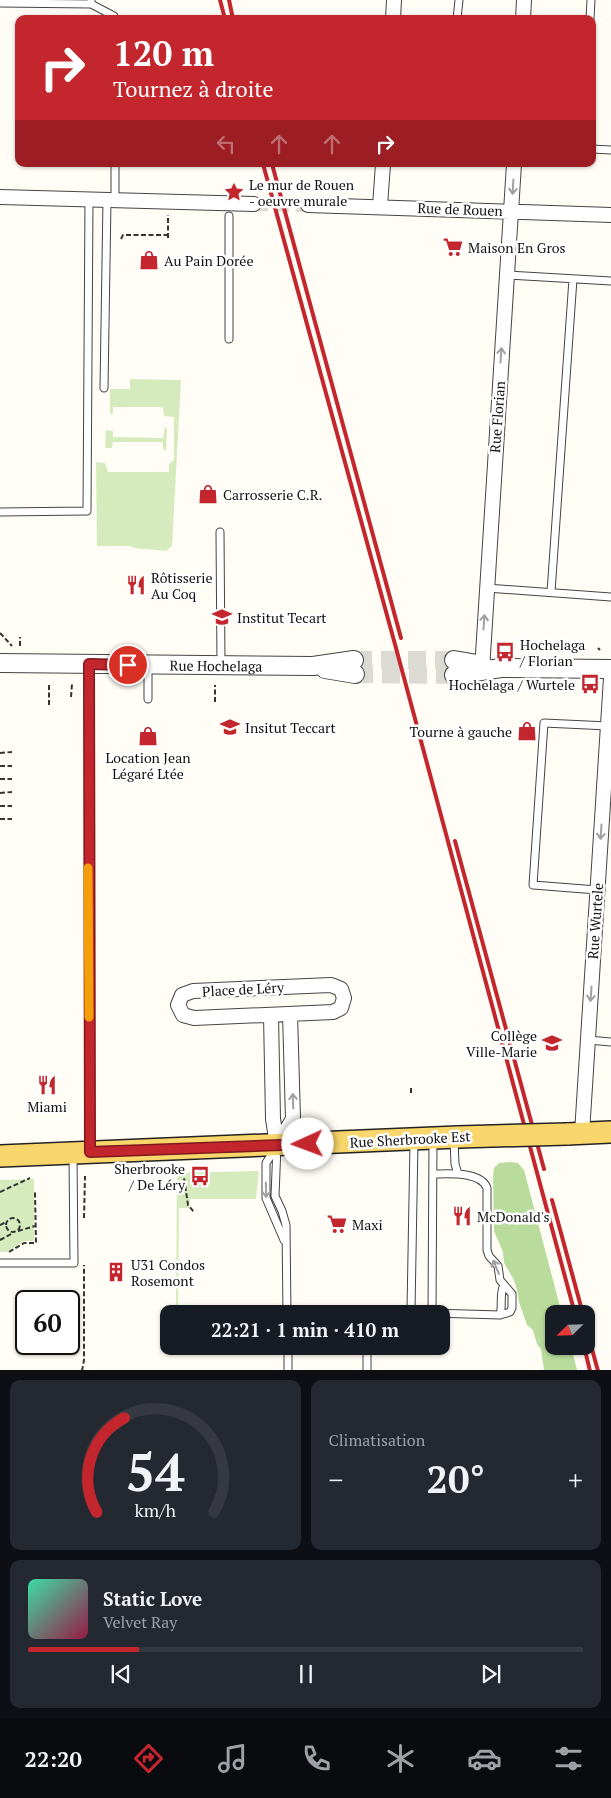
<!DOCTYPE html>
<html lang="fr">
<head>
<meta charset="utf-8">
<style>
	body { margin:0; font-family:"PT Serif",serif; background:#242831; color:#f1f3f6; height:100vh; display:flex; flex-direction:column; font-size:19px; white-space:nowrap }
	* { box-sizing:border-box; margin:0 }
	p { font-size:16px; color:#9ea1a6 }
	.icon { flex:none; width:28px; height:28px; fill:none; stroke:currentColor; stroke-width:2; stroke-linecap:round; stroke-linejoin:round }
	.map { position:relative; height:1370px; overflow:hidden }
	.side { display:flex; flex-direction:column; gap:10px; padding:10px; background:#0d0f14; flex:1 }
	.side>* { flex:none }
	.hud { position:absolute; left:15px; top:15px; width:581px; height:152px; border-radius:10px; box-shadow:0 1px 4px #0004; background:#c4262e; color:#fff; overflow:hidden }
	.needle { width:32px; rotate:247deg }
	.buttons { position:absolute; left:545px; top:1305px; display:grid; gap:10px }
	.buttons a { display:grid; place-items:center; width:50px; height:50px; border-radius:10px; background:#171b24; box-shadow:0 1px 4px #0004; font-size:25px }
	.speed { position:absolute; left:15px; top:1290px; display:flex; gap:10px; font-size:25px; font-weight:700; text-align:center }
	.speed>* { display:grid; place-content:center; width:65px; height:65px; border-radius:50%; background:#171b24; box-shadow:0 1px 4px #0004; line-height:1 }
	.speed .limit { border:2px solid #111; border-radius:8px; background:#fff; color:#111 }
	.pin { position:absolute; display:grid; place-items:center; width:42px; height:42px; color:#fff; margin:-21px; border:2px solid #fff; border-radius:50%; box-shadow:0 1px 5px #0007 }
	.me { position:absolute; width:55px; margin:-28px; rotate:268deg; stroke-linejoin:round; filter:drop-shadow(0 0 4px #0008) }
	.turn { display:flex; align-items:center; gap:18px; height:105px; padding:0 15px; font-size:22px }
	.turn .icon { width:65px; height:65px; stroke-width:2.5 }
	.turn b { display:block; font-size:35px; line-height:42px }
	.lanes { display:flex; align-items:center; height:48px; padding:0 15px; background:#0003; justify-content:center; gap:25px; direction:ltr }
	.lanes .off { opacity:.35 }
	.big { font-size:38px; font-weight:700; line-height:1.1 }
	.side .widget { flex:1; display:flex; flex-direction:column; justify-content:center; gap:8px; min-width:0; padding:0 18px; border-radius:10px; background:#242831 }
	.side .dial { align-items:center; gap:0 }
	.dial svg { height:130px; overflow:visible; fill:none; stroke:#363941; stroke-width:7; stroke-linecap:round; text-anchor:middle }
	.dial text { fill:#f1f3f6; stroke:none }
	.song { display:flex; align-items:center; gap:15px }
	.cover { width:60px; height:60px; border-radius:8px; background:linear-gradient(135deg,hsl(160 70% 55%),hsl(340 70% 35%)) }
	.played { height:5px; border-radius:2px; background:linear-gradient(90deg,#c4262e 20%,#363941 20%) }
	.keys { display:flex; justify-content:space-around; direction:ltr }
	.heat { display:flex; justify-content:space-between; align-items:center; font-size:28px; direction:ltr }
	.side .tiles { flex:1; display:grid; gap:10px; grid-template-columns:1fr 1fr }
	.widget:last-child { grid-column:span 2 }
	.trip { position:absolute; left:160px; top:1305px; width:290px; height:50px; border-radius:10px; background:#171b24; box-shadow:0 1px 4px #0004; font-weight:700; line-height:50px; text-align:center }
	.menu { display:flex; height:80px; justify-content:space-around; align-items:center; background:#090b0e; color:#9ea1a6 }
	.menu .icon { width:35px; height:35px }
	.menu .active { color:#c4262e }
	.menu b { font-size:22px; color:#f1f3f6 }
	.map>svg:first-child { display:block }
	.green { fill:#d5ebbd }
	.forest { fill:#b9dc9c }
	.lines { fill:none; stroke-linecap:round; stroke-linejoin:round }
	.minor-tunnel { stroke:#dbdad3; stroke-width:14; stroke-dasharray:14 7; stroke-linecap:butt }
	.tertiary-tunnel { stroke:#dbdad3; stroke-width:18; stroke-dasharray:18 9; stroke-linecap:butt }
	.service-casing { stroke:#444; stroke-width:9 }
	.minor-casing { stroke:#444; stroke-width:16 }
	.tertiary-casing { stroke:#444; stroke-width:20 }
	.primary-casing { stroke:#222; stroke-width:24 }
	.path { stroke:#333; stroke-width:2; stroke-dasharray:5 2.5; stroke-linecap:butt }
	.service { stroke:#fff; stroke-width:7 }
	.minor { stroke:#fff; stroke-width:14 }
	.tertiary { stroke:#fff; stroke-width:18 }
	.primary { stroke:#f9d66b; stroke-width:21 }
	.rail { stroke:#c4262e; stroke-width:4 }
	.primary-bridge-casing { stroke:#222; stroke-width:24; stroke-linecap:butt }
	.primary-bridge { stroke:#f9d66b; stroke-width:21 }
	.oneway { stroke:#a0a0a0 }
	.route-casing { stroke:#7f191e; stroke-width:12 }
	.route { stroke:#c4262e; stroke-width:9 }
	.slow { stroke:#f59e0b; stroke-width:9 }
	.labels { text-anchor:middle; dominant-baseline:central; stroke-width:5; stroke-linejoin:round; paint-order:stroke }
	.poi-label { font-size:14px; fill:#111; stroke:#fff; text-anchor:start }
	.street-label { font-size:14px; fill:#111; stroke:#fff }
</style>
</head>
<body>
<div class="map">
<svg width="611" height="1371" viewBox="0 0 611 1371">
	<rect width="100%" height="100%" fill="#fffdf5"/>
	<path class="green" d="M130 379 181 380 172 546 166 551 134 548 130 546H97L96 462 105 463 108 472H169V464L174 460V417L164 416 163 407H113V414H110V389H130Z
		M165 427 167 429 166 451 163 449V442H113L112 448H105L106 430 113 431V437L163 438Z
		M259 1171 256 1199H190L189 1208H179L178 1314H176L177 1173Z
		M34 1179V1241H24L7 1252H0V1180Z"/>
	<path class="forest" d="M510 1162 518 1163 524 1170 562 1314H554V1346H571L577 1370H544L541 1349 537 1344 533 1330 527 1325 519 1302 517 1290 514 1280 504 1263 503 1252 494 1231 493 1176 494 1168 499 1163Z"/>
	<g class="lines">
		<path class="minor-tunnel" d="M254 204 308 205"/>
		<path class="tertiary-tunnel" d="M354 660H454
			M355 674 454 675"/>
		<defs>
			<path id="service" d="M91 1V4L114 16V19
				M0 3 91 4
				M457 19 459 0
				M590 19 591 0
				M592 149 611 150
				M115 164V200
				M507 275 611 281
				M229 339V216
				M104 388 107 200
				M0 512 87 511 89 200
				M220 532 221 665
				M487 588 611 597
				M551 592 573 279
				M89 665 90 1149
				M148 699V665
				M597 890 533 885 544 723 608 726
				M588 1040 611 1042
				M454 1140 455 1164 458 1174
				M277 1146 275 1196 282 1211 286 1225 287 1314
				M275 1149 266 1163V1198L284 1240
				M433 1174C448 1174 481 1171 487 1188V1250L489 1256 498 1266 500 1280 512 1294V1308L510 1312 500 1315 432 1313 433 1142
				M0 1263H74L73 1155
				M367 1314V1311L411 1310 414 1142
				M500 1315C503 1305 499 1294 504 1285
				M288 1346V1371
				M367 1346V1371"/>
			<path id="minor" d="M393 19 394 0
				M523 19 524 0
				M0 197 254 204
				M308 205 611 215
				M380 206 383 164
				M482 670 514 164
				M331 985 341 989 344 998 341 1008 333 1012 194 1018 183 1015 178 1005 182 995 193 991Z
				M271 1015 273 1119 277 1145
				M582 1133 611 678
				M277 1145 293 1119 290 1014"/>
			<g id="tertiary">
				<path d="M454 660 483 665"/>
				<path id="s1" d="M0 663 313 666 354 660"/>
				<path d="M325 669 355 674"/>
				<path d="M454 675 501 668 611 669"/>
			</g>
			<path id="primary" d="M567 1134 611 1132
				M0 1156 458 1137"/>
		</defs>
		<use href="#service" class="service-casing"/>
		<use href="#minor" class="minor-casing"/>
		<use href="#tertiary" class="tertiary-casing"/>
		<use href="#primary" class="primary-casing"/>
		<path class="path" d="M168 238V215
			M121 239 123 235H168
			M0 633 12 646
			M20 646V637
			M598 648 600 650
			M71 697 72 684
			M215 702V685
			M49 705V684
			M0 753 12 752
			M0 766H12
			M0 779H12
			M0 793 12 792
			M0 806H12
			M0 819H12
			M411 1088V1095
			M310 1159 312 1166
			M183 1171 188 1205 194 1212
			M0 1192 30 1178
			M6 1225a7 7 0 1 1 14 0a7 7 0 1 1-14 0Z
			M84 1218 85 1176
			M0 1225 6 1222
			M18 1231 35 1226
			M0 1240 13 1233
			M9 1252 24 1243H36L35 1192
			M82 1371 84 1360V1265"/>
		<use href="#service" class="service"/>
		<use href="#minor" class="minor"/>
		<use href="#tertiary" class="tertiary"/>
		<use href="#primary" class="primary"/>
		<path class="rail" d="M220 0 225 19
			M229 0 233 19
			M263 164 396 648 575 1314
			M272 164 401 638
			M455 841 544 1169
			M552 1200 583 1314
			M586 1327 598 1371
			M584 1346 590 1371"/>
		<defs>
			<path id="primary-bridge" d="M458 1137 567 1134"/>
		</defs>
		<use href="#primary-bridge" class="primary-bridge-casing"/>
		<use href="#primary-bridge" class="primary-bridge"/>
	</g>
	<defs><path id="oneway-shaft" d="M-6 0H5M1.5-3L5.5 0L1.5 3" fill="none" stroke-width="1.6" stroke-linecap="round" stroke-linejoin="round" transform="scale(1.25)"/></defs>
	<g class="oneway">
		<use href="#oneway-shaft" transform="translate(513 187) rotate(93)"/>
		<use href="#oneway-shaft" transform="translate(501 355) rotate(-86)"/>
		<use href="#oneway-shaft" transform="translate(484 622) rotate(-86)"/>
		<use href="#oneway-shaft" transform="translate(601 832) rotate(94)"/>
		<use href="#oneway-shaft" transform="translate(591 994) rotate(94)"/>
		<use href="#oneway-shaft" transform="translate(293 1101) rotate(-92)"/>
		<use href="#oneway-shaft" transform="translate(266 1190) rotate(89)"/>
		<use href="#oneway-shaft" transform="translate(496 1267) rotate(-113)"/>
	</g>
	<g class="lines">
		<defs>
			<path id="route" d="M128 665 89 664 90 1152 308 1144"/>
		</defs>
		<use href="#route" class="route-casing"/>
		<use href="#route" class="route"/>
		<path class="slow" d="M88 868 89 1017"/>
	</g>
	<defs>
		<symbol id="sight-bare" viewBox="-9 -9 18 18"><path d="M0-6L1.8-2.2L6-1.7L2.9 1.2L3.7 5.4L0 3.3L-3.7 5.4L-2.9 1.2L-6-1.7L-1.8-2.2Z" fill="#c4262e" stroke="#fff" stroke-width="2.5" paint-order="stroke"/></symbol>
		<symbol id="supermarket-bare" viewBox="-9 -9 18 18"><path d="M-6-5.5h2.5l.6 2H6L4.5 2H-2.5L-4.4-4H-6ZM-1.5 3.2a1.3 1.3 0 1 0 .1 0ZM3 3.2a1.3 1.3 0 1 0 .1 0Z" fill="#c4262e" stroke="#fff" stroke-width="2.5" paint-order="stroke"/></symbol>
		<symbol id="shop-bare" viewBox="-9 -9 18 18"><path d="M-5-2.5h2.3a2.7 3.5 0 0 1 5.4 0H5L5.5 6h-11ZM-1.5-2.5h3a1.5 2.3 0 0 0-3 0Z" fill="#c4262e" stroke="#fff" stroke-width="2.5" paint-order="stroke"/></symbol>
		<symbol id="restaurant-bare" viewBox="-9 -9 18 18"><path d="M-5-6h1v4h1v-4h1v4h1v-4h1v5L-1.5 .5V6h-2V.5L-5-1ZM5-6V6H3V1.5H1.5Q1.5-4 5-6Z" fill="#c4262e" stroke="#fff" stroke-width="2.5" paint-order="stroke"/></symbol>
		<symbol id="university-bare" viewBox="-9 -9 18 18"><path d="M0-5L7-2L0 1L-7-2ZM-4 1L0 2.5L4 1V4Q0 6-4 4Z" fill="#c4262e" stroke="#fff" stroke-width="2.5" paint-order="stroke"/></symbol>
		<symbol id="bus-bare" viewBox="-9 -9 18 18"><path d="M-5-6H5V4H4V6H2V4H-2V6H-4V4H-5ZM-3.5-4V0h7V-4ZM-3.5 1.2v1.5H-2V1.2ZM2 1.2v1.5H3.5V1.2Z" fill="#c4262e" stroke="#fff" stroke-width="2.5" paint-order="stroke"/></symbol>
		<symbol id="school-bare" viewBox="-9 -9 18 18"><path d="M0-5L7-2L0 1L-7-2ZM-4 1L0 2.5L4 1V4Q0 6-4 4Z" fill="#c4262e" stroke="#fff" stroke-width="2.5" paint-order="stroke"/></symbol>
		<symbol id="building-bare" viewBox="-9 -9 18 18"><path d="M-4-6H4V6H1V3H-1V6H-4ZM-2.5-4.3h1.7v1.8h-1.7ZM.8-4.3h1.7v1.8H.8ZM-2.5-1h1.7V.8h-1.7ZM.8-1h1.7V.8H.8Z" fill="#c4262e" stroke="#fff" stroke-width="2.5" paint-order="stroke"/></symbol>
	</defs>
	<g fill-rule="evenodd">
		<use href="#sight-bare" x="220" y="178" width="28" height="28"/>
		<use href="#supermarket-bare" x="439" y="233" width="28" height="28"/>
		<use href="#shop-bare" x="135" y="246" width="28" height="28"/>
		<use href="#shop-bare" x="194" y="480" width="28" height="28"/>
		<use href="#restaurant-bare" x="122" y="571" width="28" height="28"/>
		<use href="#university-bare" x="208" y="603" width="28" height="28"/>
		<use href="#bus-bare" x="491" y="638" width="28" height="28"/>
		<use href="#bus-bare" x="576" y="670" width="28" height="28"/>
		<use href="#school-bare" x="216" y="713" width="28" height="28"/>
		<use href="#shop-bare" x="513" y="717" width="28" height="28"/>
		<use href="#shop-bare" x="134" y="722" width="28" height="28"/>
		<use href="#school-bare" x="538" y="1029" width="28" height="28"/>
		<use href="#restaurant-bare" x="33" y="1071" width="28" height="28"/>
		<use href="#bus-bare" x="186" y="1162" width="28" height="28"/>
		<use href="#restaurant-bare" x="448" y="1202" width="28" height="28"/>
		<use href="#supermarket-bare" x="323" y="1210" width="28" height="28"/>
		<use href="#building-bare" x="102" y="1258" width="28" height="28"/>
	</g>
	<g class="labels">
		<g class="poi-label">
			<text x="249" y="184">Le mur de Rouen<tspan x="249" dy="16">- oeuvre murale</tspan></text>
			<text x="468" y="247">Maison En Gros</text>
			<text x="164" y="260">Au Pain Dorée</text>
			<text x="223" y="494">Carrosserie C.R.</text>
			<text x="151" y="577">Rôtisserie<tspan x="151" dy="16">Au Coq</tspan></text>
			<text x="237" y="617">Institut Tecart</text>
			<text x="520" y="644">Hochelaga<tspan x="520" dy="16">/ Florian</tspan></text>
			<text x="575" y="684" text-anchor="end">Hochelaga / Wurtele</text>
			<text x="245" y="727">Insitut Teccart</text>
			<text x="512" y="731" text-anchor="end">Tourne à gauche</text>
			<text x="148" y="757" text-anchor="middle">Location Jean<tspan x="148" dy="16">Légaré Ltée</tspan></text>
			<text x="537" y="1035" text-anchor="end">Collège<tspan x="537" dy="16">Ville-Marie</tspan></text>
			<text x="47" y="1106" text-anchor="middle">Miami</text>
			<text x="185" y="1168" text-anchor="end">Sherbrooke<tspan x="185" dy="16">/ De Léry</tspan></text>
			<text x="477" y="1216">McDonald's</text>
			<text x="352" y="1224">Maxi</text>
			<text x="131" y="1264">U31 Condos<tspan x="131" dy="16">Rosemont</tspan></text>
		</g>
		<g class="street-label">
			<text transform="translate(460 209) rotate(2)">Rue de Rouen</text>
			<text transform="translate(497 417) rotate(-86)">Rue Florian</text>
			<text stroke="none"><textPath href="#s1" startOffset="216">Rue Hochelaga</textPath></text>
			<text transform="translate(595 921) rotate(-86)">Rue Wurtele</text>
			<text transform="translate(243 989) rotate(-3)">Place de Léry</text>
			<text transform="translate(410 1139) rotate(-3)">Rue Sherbrooke Est</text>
		</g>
	</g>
</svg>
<div class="buttons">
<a><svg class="needle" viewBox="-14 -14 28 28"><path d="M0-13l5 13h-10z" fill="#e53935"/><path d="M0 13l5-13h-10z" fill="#9ea1a6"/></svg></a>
</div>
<div class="speed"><div class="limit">60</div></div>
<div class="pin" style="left:128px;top:665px;background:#d93025"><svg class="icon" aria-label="arrive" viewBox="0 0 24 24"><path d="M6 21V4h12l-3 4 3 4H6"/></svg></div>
<svg class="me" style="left:308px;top:1144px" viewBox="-20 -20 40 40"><circle r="19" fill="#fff"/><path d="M0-13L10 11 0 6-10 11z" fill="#c4262e"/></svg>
<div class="trip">22:21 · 1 min · 410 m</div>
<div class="hud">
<div class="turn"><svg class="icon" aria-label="right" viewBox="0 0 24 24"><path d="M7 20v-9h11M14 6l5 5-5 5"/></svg><div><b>120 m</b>Tournez à droite</div></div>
<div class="lanes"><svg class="icon off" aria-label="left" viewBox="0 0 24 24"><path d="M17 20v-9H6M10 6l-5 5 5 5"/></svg><svg class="icon off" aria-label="ahead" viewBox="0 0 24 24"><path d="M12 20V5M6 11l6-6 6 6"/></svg><svg class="icon off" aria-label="ahead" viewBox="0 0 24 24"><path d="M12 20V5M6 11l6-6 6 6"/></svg><svg class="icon" aria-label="right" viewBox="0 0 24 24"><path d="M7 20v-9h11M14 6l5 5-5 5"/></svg></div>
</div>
</div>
<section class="side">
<div class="tiles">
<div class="widget dial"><svg viewBox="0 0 100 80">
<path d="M14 69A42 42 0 1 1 86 69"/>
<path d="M14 69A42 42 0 0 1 31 11" stroke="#c4262e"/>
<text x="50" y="56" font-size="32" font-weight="700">54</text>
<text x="50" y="72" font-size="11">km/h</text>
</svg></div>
<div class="widget"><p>Climatisation</p>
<div class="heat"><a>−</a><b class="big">20°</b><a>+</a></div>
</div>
<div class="widget">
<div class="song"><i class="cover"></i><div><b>Static Love</b><p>Velvet Ray</p></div></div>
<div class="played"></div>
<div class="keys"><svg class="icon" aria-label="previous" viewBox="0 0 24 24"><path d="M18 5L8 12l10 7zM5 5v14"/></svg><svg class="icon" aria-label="pause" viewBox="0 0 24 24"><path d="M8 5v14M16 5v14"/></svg><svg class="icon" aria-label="next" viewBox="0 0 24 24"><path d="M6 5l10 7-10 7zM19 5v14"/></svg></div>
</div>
</div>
</section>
<nav class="menu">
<b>22:20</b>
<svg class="icon active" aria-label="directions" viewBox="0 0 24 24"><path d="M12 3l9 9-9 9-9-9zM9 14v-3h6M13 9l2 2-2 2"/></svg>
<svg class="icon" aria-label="music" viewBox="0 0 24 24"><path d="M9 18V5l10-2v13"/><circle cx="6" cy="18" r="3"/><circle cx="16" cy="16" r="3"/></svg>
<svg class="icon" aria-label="phone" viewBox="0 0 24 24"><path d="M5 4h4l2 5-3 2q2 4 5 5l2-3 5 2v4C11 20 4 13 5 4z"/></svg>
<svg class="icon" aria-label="climate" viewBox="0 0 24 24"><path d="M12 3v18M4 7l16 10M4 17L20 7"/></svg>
<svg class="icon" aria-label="car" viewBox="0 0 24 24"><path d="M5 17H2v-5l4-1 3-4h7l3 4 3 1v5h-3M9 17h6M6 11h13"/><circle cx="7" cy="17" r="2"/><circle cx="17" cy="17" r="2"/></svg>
<svg class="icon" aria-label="filters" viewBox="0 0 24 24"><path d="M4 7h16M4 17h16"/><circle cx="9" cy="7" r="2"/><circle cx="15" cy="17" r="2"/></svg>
</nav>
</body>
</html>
